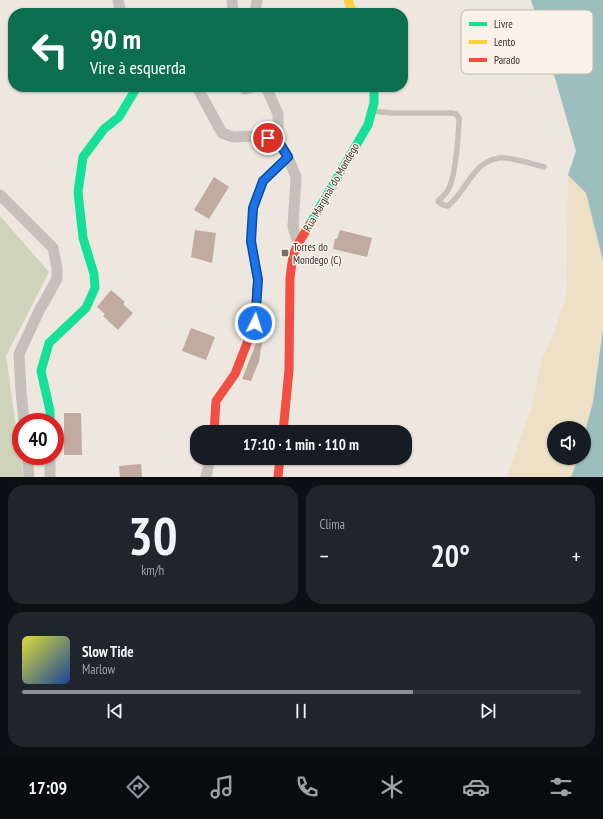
<!DOCTYPE html>
<html lang="pt">
<head>
<meta charset="utf-8">
<style>
	body { margin:0; font-family:"PT Sans Narrow",sans-serif; background:#20242c; color:#f1f3f6; height:100vh; display:flex; flex-direction:column; font-size:15px; white-space:nowrap }
	* { box-sizing:border-box; margin:0 }
	p { font-size:13px; color:#9ea1a6 }
	.icon { flex:none; width:22px; height:22px; fill:none; stroke:currentColor; stroke-width:2; stroke-linecap:round; stroke-linejoin:round }
	.map { position:relative; height:477px; overflow:hidden }
	.sheet { display:flex; flex-direction:column; gap:8px; padding:8px; background:#0d0f14; flex:1 }
	.sheet>* { flex:none }
	.guide { position:absolute; left:8px; top:8px; width:400px; height:84px; border-radius:16px; box-shadow:0 1px 3px #0004; background:#0b6e4f; color:#fff; overflow:hidden }
	.tools { position:absolute; left:547px; top:421px; display:grid; gap:8px }
	.tools a { display:grid; place-items:center; width:44px; height:44px; border-radius:50%; background:#171b24; box-shadow:0 1px 3px #0004; font-size:20px }
	.speed { position:absolute; left:12px; top:413px; display:flex; gap:8px; font-size:20px; font-weight:700; text-align:center }
	.speed>* { display:grid; place-content:center; width:52px; height:52px; border-radius:50%; background:#171b24; box-shadow:0 1px 3px #0004; line-height:1 }
	.speed .limit { border:6px solid #d22; background:#fff; color:#111 }
	.pin { position:absolute; display:grid; place-items:center; width:34px; height:34px; color:#fff; margin:-17px; border:2px solid #fff; border-radius:50%; box-shadow:0 1px 4px #0007 }
	.me { position:absolute; width:44px; margin:-22px; rotate:4deg; stroke-linejoin:round; filter:drop-shadow(0 0 3px #0008) }
	.turn { display:flex; align-items:center; gap:14px; height:84px; padding:0 16px; font-size:18px }
	.turn .icon { width:52px; height:52px; stroke-width:2.5 }
	.turn b { display:block; font-size:28px; line-height:34px }
	.big { font-size:30px; font-weight:800; line-height:1.1 }
	.sheet .tile { flex:1; display:flex; flex-direction:column; justify-content:center; gap:6px; min-width:0; padding:0 14px; border-radius:16px; background:#20242c }
	.sheet .dial { align-items:center; gap:0 }
	.dial b { font-size:52px; line-height:1 }
	.song { display:flex; align-items:center; gap:12px }
	.cover { width:48px; height:48px; border-radius:6px; background:linear-gradient(135deg,hsl(60 70% 55%),hsl(220 70% 35%)) }
	.played { height:4px; border-radius:2px; background:linear-gradient(90deg,#8c9099 70%,#363941 70%) }
	.keys { display:flex; justify-content:space-around; direction:ltr }
	.heat { display:flex; justify-content:space-between; align-items:center; font-size:22px; direction:ltr }
	.sheet .tiles { flex:1; display:grid; gap:8px; grid-template-columns:1fr 1fr }
	.tile:last-child { grid-column:span 2 }
	.trip { position:absolute; left:190px; top:425px; width:222px; height:40px; border-radius:16px; background:#171b24; box-shadow:0 1px 3px #0004; font-weight:800; line-height:40px; text-align:center }
	.tabs { display:flex; height:64px; justify-content:space-around; align-items:center; background:#090b0e; color:#9ea1a6 }
	.tabs .icon { width:28px; height:28px }
	.tabs .selected { color:#8c9099 }
	.tabs b { font-size:18px; color:#f1f3f6 }
	.map>svg:first-child { display:block }
	.green { fill:#ced3ba }
	.sand { fill:#eee0c6 }
	.water { fill:#9cbebe }
	.building { fill:#c1aba1 }
	.lines { fill:none; stroke-linecap:round; stroke-linejoin:round }
	.lane { stroke:#c6c0ba; stroke-width:5.5 }
	.street { stroke:#c6c0ba; stroke-width:11 }
	.fast { stroke:#16e098; stroke-width:9 }
	.slow { stroke:#ffcf43; stroke-width:9 }
	.jam { stroke:#f24e42; stroke-width:9 }
	.route-casing { stroke:#114b97; stroke-width:10 }
	.route { stroke:#1a73e8; stroke-width:7 }
	.poi-dot { fill:#776e68; stroke:#faf2e8; stroke-width:1.5 }
	.labels { text-anchor:middle; dominant-baseline:central; stroke-width:3; stroke-linejoin:round; paint-order:stroke }
	.street-label { font-size:11px; fill:#372d28; stroke:#faf2e8 }
	.poi-label { font-size:11px; fill:#372d28; stroke:#faf2e8; text-anchor:start }
	.key { fill:#faf2e8; stroke:#c0b7ae; stroke-width:1 }
	.key-label { font-size:11px; fill:#372d28 }
</style>
</head>
<body>
<div class="map">
<svg width="603" height="477" viewBox="0 0 603 477">
	<rect width="100%" height="100%" fill="#ede7e0"/>
	<path class="green" d="M0 216 49 272 6 356 23 477H0Z"/>
	<path class="sand" d="M568 175 586 193 603 261V329L593 402 584 435V428H554V458H578L571 477H507L532 405 542 359 551 340 566 297Z"/>
	<path class="water" d="M531 0H603V261L586 193 568 175 576 151 544 40Z
		M603 329V477H571L578 458H584V435L593 402Z"/>
	<path class="building" d="M214 177 229 187 209 219 194 210Z
		M195 230 216 233 212 263 191 257Z
		M340 230 372 238 367 257 333 249 335 239H337Z
		M111 290 125 302 123 304 133 313 118 330 103 316 105 314 97 307Z
		M191 328 215 337 206 360 182 351Z
		M259 336 263 337 259 361 251 381 242 379Z
		M64 413H81L82 455H64Z
		M141 464 142 477H120L119 466Z"/>
	<g class="lines">
		<path class="lane" d="M372 111 392 113H451L456 114 459 118V122C458 138 456 177 448 190 446 194 441 198 438 201L443 205 448 206C461 195 466 182 477 170 482 164 491 159 499 158 508 156 533 164 544 167"/>
		<path class="street" d="M118 0 121 13
			M232 0 233 13
			M255 13 257 0
			M197 87 222 133 233 137 258 136 278 141 288 157 296 177 293 227 298 244
			M245 87V89L253 87
			M266 87 278 114V141
			M0 195 53 248 57 268V279L39 311 19 354 21 391 24 422
			M27 456 29 477
			M50 477V456
			M206 477 210 458"/>
		<path class="fast" d="M310 224 368 125 374 103V87
			M257 289 258 280 251 241 253 208 263 181 288 157
			M50 422V411L41 371 49 343 86 308 95 288 94 274 83 238 78 192 83 157 104 129 119 117 137 87"/>
		<path class="slow" d="M348 0 353 13"/>
		<path class="jam" d="M214 432 216 401 235 374 255 323 257 289
			M283 432 289 370 290 278 293 255 298 244 310 224
			M278 477 280 458"/>
	</g>
	<g class="lines">
		<defs>
			<path id="route" d="M255 323 258 280 251 241 253 208 263 181 288 157 278 141 268 138"/>
		</defs>
		<use href="#route" class="route-casing"/>
		<use href="#route" class="route"/>
	</g>
	<rect class="poi-dot" x="281" y="249" width="8" height="8" rx="2"/>
	<g class="labels">
		<g class="street-label">
			<text transform="translate(331 187) rotate(-60)">Rua Marginal do Mondego</text>
		</g>
		<g class="poi-label">
			<text x="293" y="247">Torres do<tspan x="293" dy="13">Mondego (C)</tspan></text>
		</g>
	</g>
	<rect x="461" y="10" width="132" height="64" rx="6" class="key"/>
	<rect x="469" y="22" width="18" height="4" fill="#16e098"/>
	<rect x="469" y="40" width="18" height="4" fill="#ffcf43"/>
	<rect x="469" y="58" width="18" height="4" fill="#f24e42"/>
	<g class="key-label">
		<text x="494" y="28">Livre</text>
		<text x="494" y="46">Lento</text>
		<text x="494" y="64">Parado</text>
	</g>
</svg>
<div class="tools">
<a><svg class="icon" aria-label="sound" viewBox="0 0 24 24"><path d="M4 9h4l5-4v14l-5-4H4zM17 9q2 3 0 6"/></svg></a>
</div>
<div class="speed"><div class="limit">40</div></div>
<div class="pin" style="left:268px;top:138px;background:#d93025"><svg class="icon" aria-label="arrive" viewBox="0 0 24 24"><path d="M6 21V4h12l-3 4 3 4H6"/></svg></div>
<svg class="me" style="left:255px;top:323px" viewBox="-20 -20 40 40"><circle r="17" fill="#1a73e8" stroke="#fff" stroke-width="3"/><path d="M0-11L8 9 0 5-8 9z" fill="#fff"/></svg>
<div class="trip">17:10 · 1 min · 110 m</div>
<div class="guide">
<div class="turn"><svg class="icon" aria-label="left" viewBox="0 0 24 24"><path d="M17 20v-9H6M10 6l-5 5 5 5"/></svg><div><b>90 m</b>Vire à esquerda</div></div>
</div>
</div>
<section class="sheet">
<div class="tiles">
<div class="tile dial"><b>30</b><p>km/h</p></div>
<div class="tile"><p>Clima</p>
<div class="heat"><a>−</a><b class="big">20°</b><a>+</a></div>
</div>
<div class="tile">
<div class="song"><i class="cover"></i><div><b>Slow Tide</b><p>Marlow</p></div></div>
<div class="played"></div>
<div class="keys"><svg class="icon" aria-label="previous" viewBox="0 0 24 24"><path d="M18 5L8 12l10 7zM5 5v14"/></svg><svg class="icon" aria-label="pause" viewBox="0 0 24 24"><path d="M8 5v14M16 5v14"/></svg><svg class="icon" aria-label="next" viewBox="0 0 24 24"><path d="M6 5l10 7-10 7zM19 5v14"/></svg></div>
</div>
</div>
</section>
<nav class="tabs">
<b>17:09</b>
<svg class="icon selected" aria-label="directions" viewBox="0 0 24 24"><path d="M12 3l9 9-9 9-9-9zM9 14v-3h6M13 9l2 2-2 2"/></svg>
<svg class="icon" aria-label="music" viewBox="0 0 24 24"><path d="M9 18V5l10-2v13"/><circle cx="6" cy="18" r="3"/><circle cx="16" cy="16" r="3"/></svg>
<svg class="icon" aria-label="phone" viewBox="0 0 24 24"><path d="M5 4h4l2 5-3 2q2 4 5 5l2-3 5 2v4C11 20 4 13 5 4z"/></svg>
<svg class="icon" aria-label="climate" viewBox="0 0 24 24"><path d="M12 3v18M4 7l16 10M4 17L20 7"/></svg>
<svg class="icon" aria-label="car" viewBox="0 0 24 24"><path d="M5 17H2v-5l4-1 3-4h7l3 4 3 1v5h-3M9 17h6M6 11h13"/><circle cx="7" cy="17" r="2"/><circle cx="17" cy="17" r="2"/></svg>
<svg class="icon" aria-label="filters" viewBox="0 0 24 24"><path d="M4 7h16M4 17h16"/><circle cx="9" cy="7" r="2"/><circle cx="15" cy="17" r="2"/></svg>
</nav>
</body>
</html>
